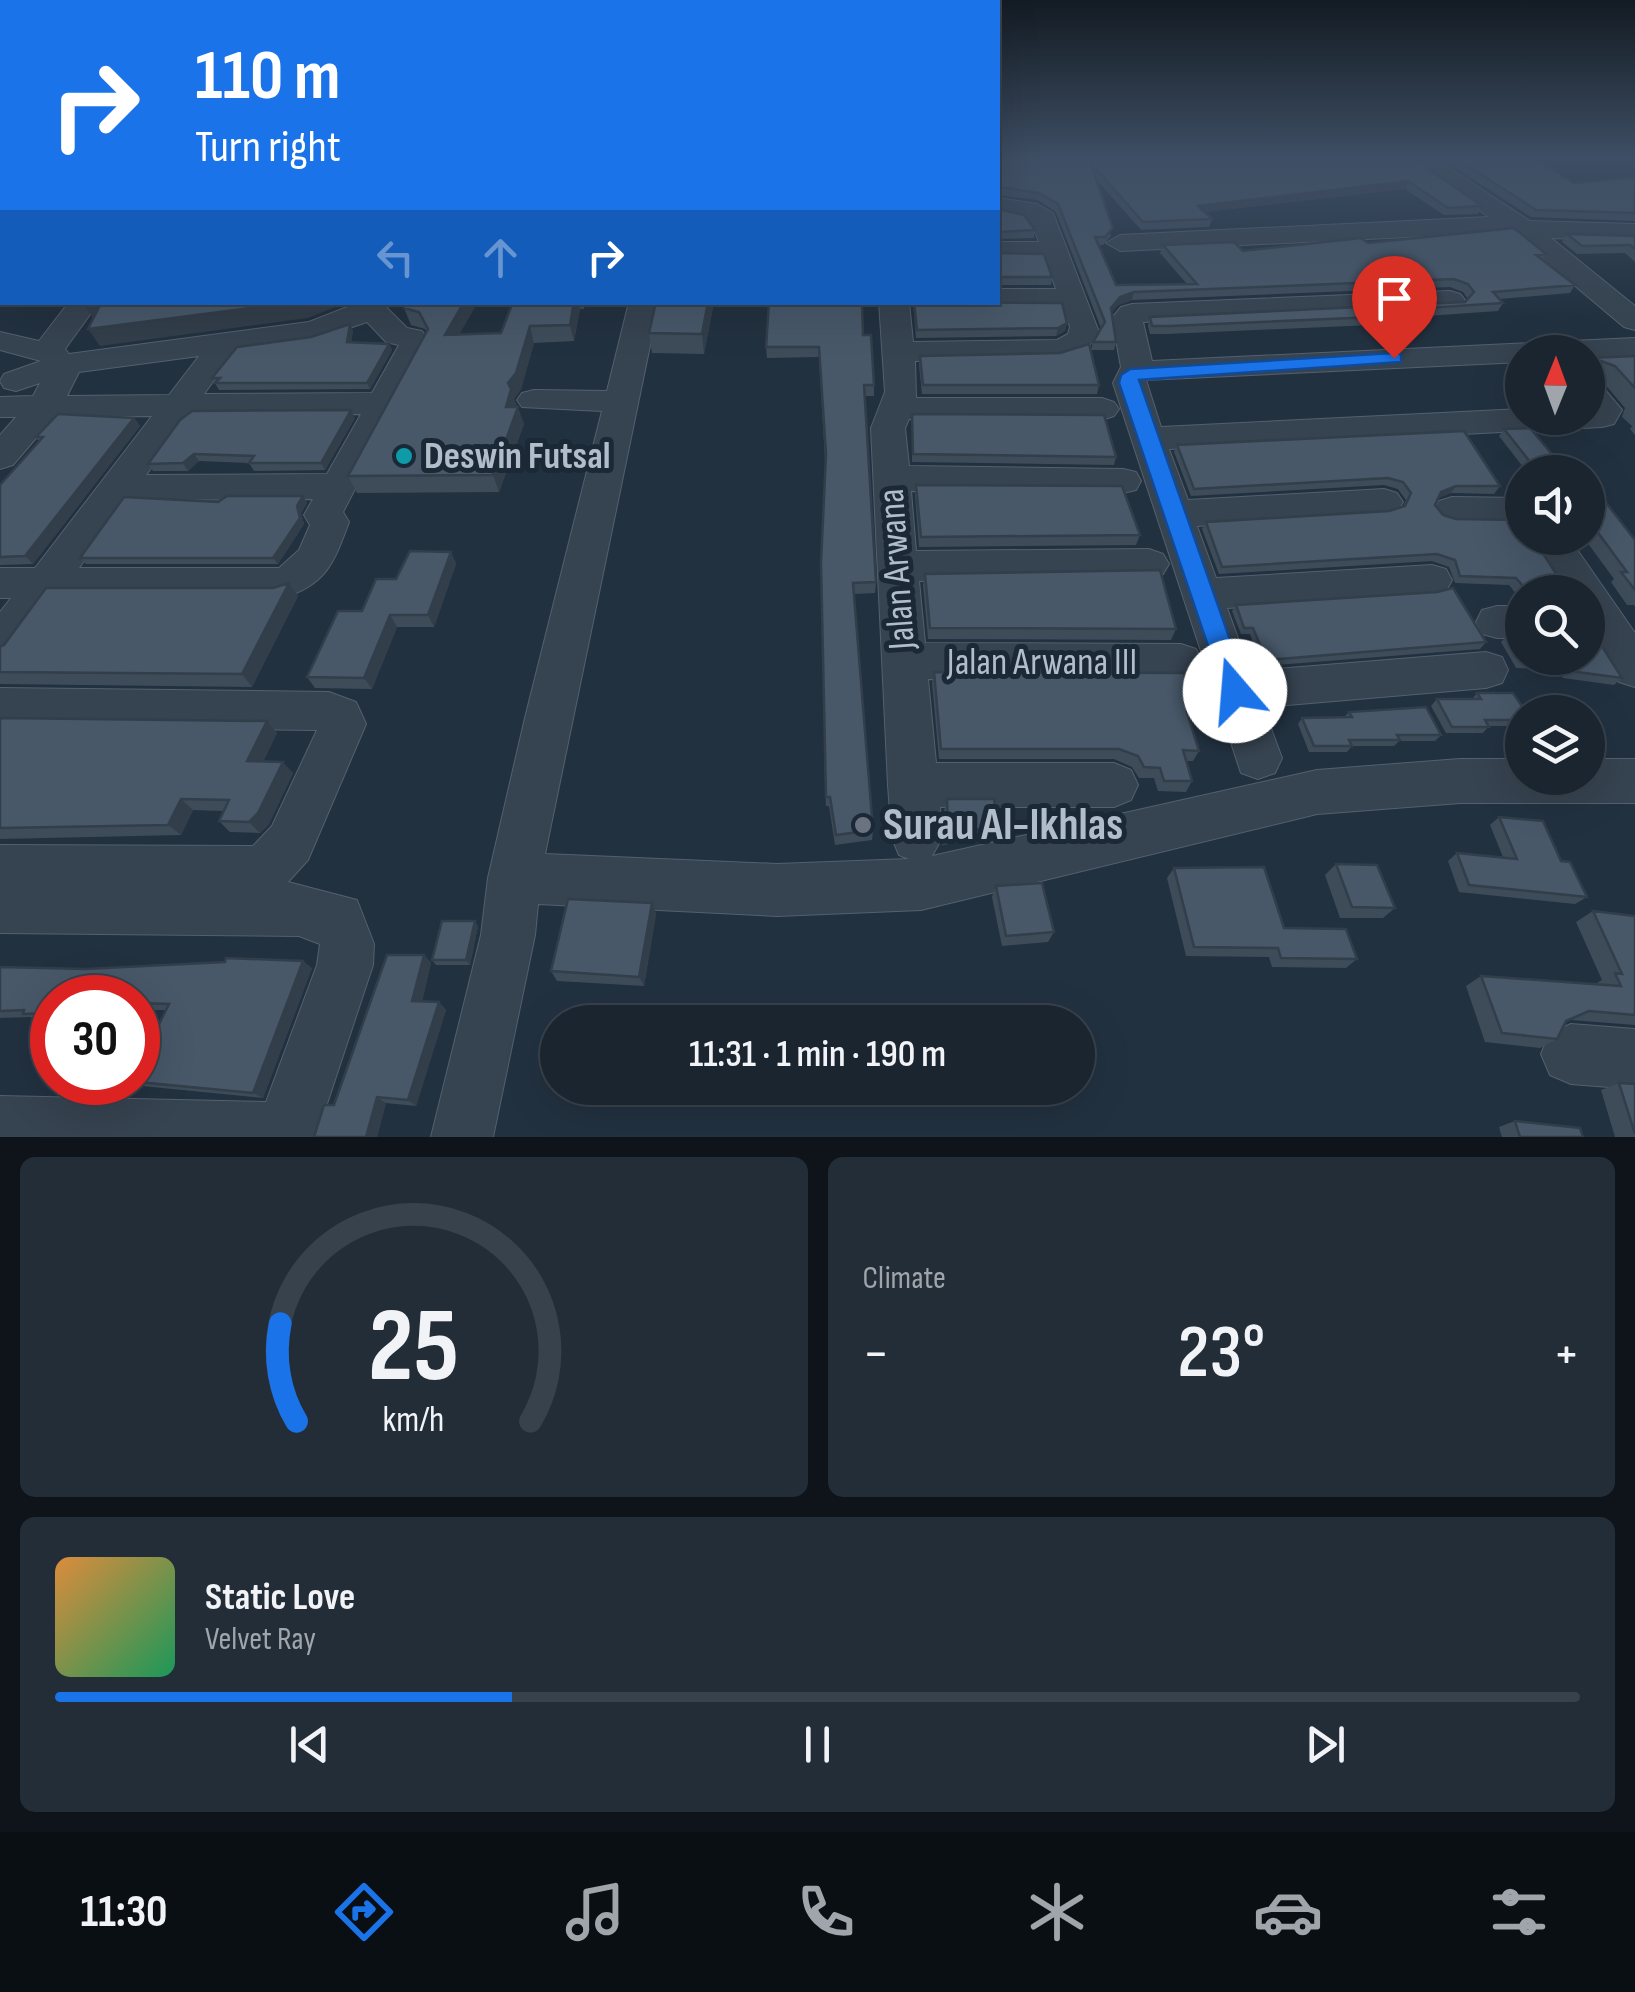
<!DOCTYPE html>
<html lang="en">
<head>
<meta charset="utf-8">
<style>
	body { margin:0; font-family:"Sofia Sans Condensed",sans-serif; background:#232d38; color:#f1f3f6; height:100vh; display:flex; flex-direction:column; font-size:38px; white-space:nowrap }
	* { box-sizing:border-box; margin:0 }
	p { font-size:32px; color:#9fa5ab }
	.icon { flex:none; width:55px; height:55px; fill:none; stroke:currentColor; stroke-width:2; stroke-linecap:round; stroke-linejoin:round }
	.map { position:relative; height:1137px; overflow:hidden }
	.drawer { display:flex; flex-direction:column; gap:20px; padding:20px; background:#0e141a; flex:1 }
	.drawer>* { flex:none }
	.banner { position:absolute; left:0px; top:0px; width:1000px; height:305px; box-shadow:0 10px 40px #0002,0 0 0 2px #38424c; background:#1a73e8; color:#fff; overflow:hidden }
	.needle { width:65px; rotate:1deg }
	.fabs { position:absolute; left:1505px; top:335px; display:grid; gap:20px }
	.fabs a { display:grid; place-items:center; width:100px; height:100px; border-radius:50%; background:#1a2530; box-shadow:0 10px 40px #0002,0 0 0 2px #38424c; font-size:50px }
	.speed { position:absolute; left:30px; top:975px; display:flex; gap:20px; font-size:50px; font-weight:700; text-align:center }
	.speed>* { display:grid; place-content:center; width:130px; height:130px; border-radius:50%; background:#1a2530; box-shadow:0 10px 40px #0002,0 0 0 2px #38424c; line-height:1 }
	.speed .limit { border:15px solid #d22; background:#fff; color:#111 }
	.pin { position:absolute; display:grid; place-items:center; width:85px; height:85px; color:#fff; margin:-102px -42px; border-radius:50% 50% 50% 0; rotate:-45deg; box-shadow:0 0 10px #0007 }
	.pin .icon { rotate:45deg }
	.me { position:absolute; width:110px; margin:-55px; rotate:342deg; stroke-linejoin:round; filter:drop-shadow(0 0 8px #0008) }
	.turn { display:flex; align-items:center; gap:35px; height:210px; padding:0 30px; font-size:45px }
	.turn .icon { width:130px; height:130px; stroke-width:2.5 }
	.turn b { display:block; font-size:70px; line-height:85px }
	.lanes { display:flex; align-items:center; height:95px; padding:0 30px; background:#0003; justify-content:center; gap:50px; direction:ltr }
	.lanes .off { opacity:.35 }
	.big { font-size:75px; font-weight:600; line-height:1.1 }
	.drawer .card { flex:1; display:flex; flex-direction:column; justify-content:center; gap:15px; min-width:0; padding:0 35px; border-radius:15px; background:#232d38 }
	.drawer .dial { align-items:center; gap:0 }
	.dial svg { height:260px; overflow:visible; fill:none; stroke:#38424c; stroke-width:7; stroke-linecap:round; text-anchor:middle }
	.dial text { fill:#f1f3f6; stroke:none }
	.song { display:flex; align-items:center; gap:30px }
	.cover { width:120px; height:120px; border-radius:15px; background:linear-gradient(135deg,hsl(30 70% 55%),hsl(150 70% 35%)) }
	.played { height:10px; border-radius:5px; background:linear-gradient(90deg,#1a73e8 30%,#38424c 30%) }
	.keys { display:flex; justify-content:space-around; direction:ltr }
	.heat { display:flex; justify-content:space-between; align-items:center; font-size:55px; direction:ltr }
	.drawer .tiles { flex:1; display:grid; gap:20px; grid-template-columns:1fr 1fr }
	.card:last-child { grid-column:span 2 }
	.trip { position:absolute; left:540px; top:1005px; width:555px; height:100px; border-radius:50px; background:#1a2530; box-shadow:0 10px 40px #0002,0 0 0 2px #38424c; font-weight:600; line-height:100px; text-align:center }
	.tabs { display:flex; height:160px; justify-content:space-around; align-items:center; background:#0a0f13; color:#9fa5ab }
	.tabs .icon { width:70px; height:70px }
	.tabs .current { color:#1a73e8 }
	.tabs b { font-size:45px; color:#f1f3f6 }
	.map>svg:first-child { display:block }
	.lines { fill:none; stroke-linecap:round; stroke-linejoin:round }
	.minor-casing { stroke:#54606e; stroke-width:2 }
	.major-casing { stroke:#3f4c59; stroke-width:55 }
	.minor { fill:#364350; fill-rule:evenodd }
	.major { stroke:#546270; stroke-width:52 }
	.wall { fill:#3e4c5a }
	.shaded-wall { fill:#323e4a }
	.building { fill:#485869; stroke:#323e4a; stroke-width:2.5 }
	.route { fill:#1a73e8; stroke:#114b97; stroke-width:2.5 }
	.culture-dot { fill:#0f9aa8; stroke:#1b2835; stroke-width:4 }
	.worship-dot { fill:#6b7280; stroke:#1b2835; stroke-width:4 }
	.labels { text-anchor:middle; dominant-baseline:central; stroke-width:10; stroke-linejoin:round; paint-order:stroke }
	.poi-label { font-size:38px; font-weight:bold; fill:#b2bdcb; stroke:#1b2835; text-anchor:start }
	.street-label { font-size:38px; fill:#b2bdcb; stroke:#1b2835 }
	.near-poi-label { font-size:45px; font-weight:bold; fill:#b2bdcb; stroke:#1b2835; text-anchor:start }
</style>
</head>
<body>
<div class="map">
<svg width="1635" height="1137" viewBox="0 0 1635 1137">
	<rect width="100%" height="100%" fill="#223140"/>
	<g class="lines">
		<defs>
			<path id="minor" d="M1404 157H1432L1530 221 1635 224V240L1551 238 1635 306V330L1624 327 1511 232 1120 251 1106 243 1120 235 1489 217Z
				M0 168H2V182H0Z
				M998 198 1037 204 1053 213 1099 332 1087 349 1058 358 915 361 916 398H1102L1114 402 1119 409 1114 416 1102 420 909 419 905 428 909 466 1123 469 1136 472 1141 481 1136 490 1123 493 911 491 916 551 1149 549 1163 554 1169 564 1163 574 1149 579 919 581 925 643 1181 644 1196 649 1203 662 1196 675 1181 680 928 679 936 763H1114L1131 770 1138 785 1131 800 1114 807H940L942 838 932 856 1317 770 1460 759H1522V778H1588V759H1635V803H1460L1317 814 921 910 777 916 538 904 535 935 493 1137H431L481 935 488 878 525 718 602 411 522 407 517 400 522 393 534 390 607 391 629 302H659L545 854 777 864 909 859 899 855 892 838 888 785 871 428 885 392 879 302H909L913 342 1057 340 1068 334 1070 327 1063 307H998L986 302H998V289H1056L1045 258H998V242H1039C1031 218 1022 216 998 214Z
				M1450 291 1460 294 1465 300 1460 306 1143 322 1152 361 1635 338V356L1588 359V352H1522V362L1146 380 1161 427 1522 409V418H1588V381L1600 384 1622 410 1614 424 1602 427 1169 449 1188 500 1384 489 1397 493 1403 502 1397 511 1384 515 1197 526 1216 578 1432 565 1446 569 1452 580 1446 591 1432 595 1227 608 1250 671 1486 652 1502 657 1508 670 1502 683 1486 688 1263 707 1282 758 1275 773 1258 779 1241 773 1113 383 1121 367 1112 318 1121 307 1132 304Z
				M69 302H99L65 349 69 354 309 322 360 302H390L387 308 407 328 422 331 431 344 343 512 349 522C334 563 326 585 282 598H57L15 656 0 661V612L11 598H0V568H35L152 416 54 417 13 465 0 469V435L16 417H0V397L33 396 40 383 16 391 4 388 0 381 4 374 41 361 0 350V332L39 341ZM367 322 386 342 399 345 372 393 204 394 235 351 314 340ZM199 356 169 395 67 396 79 372ZM361 414 327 474 146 475 189 415ZM313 499 304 515 310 525 299 550 279 568H79L127 500Z
				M1452 497 1522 498V524L1452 523 1439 519 1433 510 1439 501Z
				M1530 538H1569L1635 633V687L1619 682 1588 630V592H1564Z
				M1497 606H1522V638H1497L1482 634 1476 622 1482 610Z
				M0 688 329 692 356 702 366 724 308 860 288 882 357 900 374 944 373 965 316 1137H0V1096L266 1102 317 965 320 944 299 936 0 933V845L253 846 272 826 317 730 0 726Z
				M1571 1024 1635 1029V1089L1571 1084 1550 1075 1541 1054 1550 1033Z"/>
			<path id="major" d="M0 240 2 239"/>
		</defs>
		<use href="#minor" class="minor-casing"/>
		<use href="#major" class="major-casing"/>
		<use href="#minor" class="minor"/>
		<use href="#major" class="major"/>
	</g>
	<path class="wall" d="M998 157H1411L1482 206 1478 214 1444 215 1405 189 1205 212 1212 219 1209 227 1141 230 1095 178 1111 236 1103 245H1098L1116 285 1187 284 1160 253 1163 245 1243 251 1368 243 1546 254 1542 260 1575 285 1570 293 1499 299 1503 303 1498 311 1398 318 1394 324 1167 334H1150L1148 326 1150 317 1465 302 1468 299 1463 292 1450 287 1132 300 1118 305 1112 312 1116 342 1114 350H1091L1093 342 1101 328 1056 212 1038 200 998 195Z
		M1439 157H1532L1574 183 1635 177V221L1531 217Z
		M998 209 1035 230 1034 238 998 239Z
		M1567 234 1635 236V262L1625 253 1577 254 1562 242Z
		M998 253 1052 277 1051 285H998Z
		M0 257H2V299H0Z
		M404 302 460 334 501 333 513 302H585L584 309H580L574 341 534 343 521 389 514 399 524 424 499 492 357 493 348 476 427 332 425 329 411 325 404 308Z
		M656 302H714L704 354 652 353 649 333Z
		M913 302H998L1067 323 1065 331 1056 336 916 338Z
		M350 324 353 331 351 342 389 344 392 350 370 389 219 390 212 378 311 337Z
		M863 335 874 385V396H864L876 582 875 593 854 594 873 830 872 840 835 845 829 806H826L824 760 825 461 819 357 767 358 766 347Z
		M920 356 1099 385 1097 394H922L919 365Z
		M1635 356V435L1630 429 1632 426 1622 417 1625 408 1603 382 1589 377 1588 378V361L1590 358Z
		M912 414 1116 457 1114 465 912 462Z
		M134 418 140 426 33 564 0 565V485L39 442 36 437Z
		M355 418 325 470 254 471 249 463 199 461 188 471H153L148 464Z
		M1504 429 1567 472H1527L1499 436Z
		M1177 445 1500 486 1494 494 1451 493 1438 498 1435 505 1443 515 1568 592H1522V601L1509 585 1455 583 1449 567 1432 561 1219 574 1202 529 1206 522 1389 511 1403 506 1406 500 1398 489 1384 485 1191 496 1174 452Z
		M916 485 1140 535 1136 545 919 547 915 495Z
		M1588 490 1635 540V607L1634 605H1627L1611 582 1614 579 1584 538H1588Z
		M303 496 307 503 301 513 304 524 278 564H86L80 558 218 502Z
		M451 552 456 564 434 627H397L372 689 315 688 307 677 362 611 396 579Z
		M925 574 1176 629 1171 640 928 639 923 585Z
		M289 583 298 596 252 687 0 684V647L273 588Z
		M1236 605 1486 642 1480 649 1262 666 1250 634H1241L1232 611Z
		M1508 635 1588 658 1622 678 1614 685 1563 678 1559 670 1516 668 1501 642Z
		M934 672 1196 712 1190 722 1199 751 1193 761H1186L1192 781 1186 792 1158 791 1154 778H1139L1132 767 1114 759H939L932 683Z
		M1477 693 1522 712V726H1489L1483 733H1446L1431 706 1437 699H1472Z
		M1349 712 1441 735 1435 741H1399L1394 746H1352L1347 752H1309L1298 724 1302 718 1344 717Z
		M0 718 277 733 263 761 293 773 269 824 260 833 230 832 219 821 224 811 193 810 181 835 0 839Z
		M947 799 998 827 994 838 942 845 945 833 944 811Z
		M1499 817 1561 861 1587 897 1575 904 1459 892 1448 861 1457 853 1503 857 1490 825Z
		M1336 864 1395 908 1383 918H1340L1325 875Z
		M1174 868 1284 928 1357 959 1346 968 1272 967 1269 957 1186 956 1167 878Z
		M996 886 1054 932 1048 942 1002 946 992 897Z
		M652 903 656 914 644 986 557 981 551 971Z
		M1593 911 1635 916V1025L1571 1020 1565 1023 1557 1039 1540 1048 1485 1042 1466 986 1481 976 1598 985 1597 983 1602 980 1576 922Z
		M478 926 470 965H436L432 960Z
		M424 955 431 963 422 1001 439 1002 446 1010 416 1106 386 1103 377 1137H314Z
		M0 967 85 969 312 968 263 1098 142 1086 133 1082H138V1066L166 1010H138V998H52V1020H36L30 1017 0 1018Z
		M1619 1083 1635 1084V1137H1615L1601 1090Z
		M1515 1121 1583 1137H1502L1499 1127Z"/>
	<path class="shaded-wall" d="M1408 181 1405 189 1196 213 1198 206Z
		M1134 292 1132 300 1118 305 1109 316 1111 308 1120 297Z
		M296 302H348L308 318 100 346 88 329Z
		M464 302H478L450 351 445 335Z
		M574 302H578L580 309 574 341 570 325Z
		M708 302H714L704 354 702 334Z
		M101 303 95 321 84 305Z
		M1067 323 1065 331 1056 336 1058 328Z
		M350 324 353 331 350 349 347 342Z
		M530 326 534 343 521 389 514 399 517 406 512 424 506 407 508 383Z
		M389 344 392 350 370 389 367 383Z
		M518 407 524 424 499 492 493 475Z
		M351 410 355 418 325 470 321 463Z
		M134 418 140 426 33 564 25 556Z
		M194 454 199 461 188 471 183 463Z
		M1456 486 1451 493 1436 499 1441 492Z
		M303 496 307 503 301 513 304 524 278 564 273 558Z
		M451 552 456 564 434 627 428 615Z
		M289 583 298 596 252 687 242 674Z
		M390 615 397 627 372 689 364 678Z
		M267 721 277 733 258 773 247 761Z
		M283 762 293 773 269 824 260 833 249 822Z
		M181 799 193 810 181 835 168 825Z
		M652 903 656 914 644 986 639 977Z
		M475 921 478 926 470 965 466 960Z
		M424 955 431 963 420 1008 412 1001Z
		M303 961 312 968 263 1098 253 1093Z
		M439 1002 446 1010 416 1106 408 1100Z
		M377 1097 386 1103 377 1137H366Z"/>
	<path class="building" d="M998 157H1411L1482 206 1448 208 1408 181 1198 206 1212 219 1143 222 1090 162 1113 228 1105 237H1095L1116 285 1197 284 1163 245 1234 242 1243 251 1361 238 1368 243 1514 228 1546 254 1536 255 1575 285 1493 292 1503 303 1394 310 1398 316 1170 326H1152L1150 317 1465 302 1474 292 1468 284 1454 279 1134 292 1120 297 1111 308 1116 342H1093L1105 322 1058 204 1039 193 1000 187 998 189Z
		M1454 157H1532L1574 183 1635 177V213L1536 210Z
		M998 209 1024 215 1035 230 998 232Z
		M1567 234 1635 236V249L1630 245 1582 246Z
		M998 253 1044 254 1052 277H999L998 283Z
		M0 257H2V282H0Z
		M85 302H296L88 329 101 303 84 305Z
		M404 302H464L445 335 501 333 513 302H574L570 325 530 326 516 373 508 383 511 389 506 407H518L493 475 348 476 428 329 419 312 404 308Z
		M656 302H708L702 334 649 333Z
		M769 302H862L863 335H871L874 385H864L876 582 853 583 873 830 836 835 830 797H826L821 563 826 454 819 347H766Z
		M914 302 1062 303 1067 323 1058 328 917 330Z
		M350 324 347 342 389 344 367 383H215L220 378H212L237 347 311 337Z
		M1089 344 1099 385H923L920 356 1060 353Z
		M1635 356V388L1615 366 1601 361 1597 365 1590 358Z
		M351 410 321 463H249L254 456 194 454 183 463 148 464 180 420 192 411Z
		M58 414 134 418 25 556 0 557V485L43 437H36Z
		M912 414 1104 415 1116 457 913 454Z
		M1530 428 1567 472H1538L1504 429Z
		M1464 431 1500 486H1456L1441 492 1435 505 1443 515 1456 519 1522 520V538H1533L1568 592H1528L1516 578 1460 576 1455 560 1437 554 1222 567 1206 522 1389 511 1405 506 1411 493 1403 482 1388 478 1194 489 1177 445Z
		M916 485 1122 486 1140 535 921 537Z
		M1588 490 1597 491 1635 540V590L1621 572H1627L1588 519Z
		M227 496H303L297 506 300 518 273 558H80L124 497 218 502Z
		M410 551 451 552 428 615H390L364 678 307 677 338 611H362L376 579H396Z
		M1160 570 1176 629 930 628 925 574Z
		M289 583 242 674 0 672V647L4 645 46 588H273Z
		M1453 588 1486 642 1266 660 1253 628H1244L1236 605 1437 592Z
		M1588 624 1622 678 1570 671 1566 663 1523 661 1508 635 1522 634V658H1588Z
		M934 672 1184 673 1196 712H1187L1199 751 1183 750 1192 781H1164L1160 768 1144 767 1138 756 1119 749H941Z
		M1477 693H1513L1526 712H1522V720H1485L1489 727H1452L1437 699H1481Z
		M1426 707 1441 735H1397L1400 740H1349L1352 746H1314L1302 718 1352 717 1349 712Z
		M0 718 267 721 247 761 283 762 258 813 249 822 219 821 229 800 181 799 168 825 0 828Z
		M947 799H994L998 827 945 834 948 826Z
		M1499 817 1543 821 1561 861 1570 862 1587 897 1469 885 1457 853 1517 859Z
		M1336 864 1377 865 1395 908 1352 907Z
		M1264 867 1284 928 1346 929 1357 959 1281 958 1278 948 1194 947 1174 868Z
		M1042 883 1054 932 1006 936 996 886Z
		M568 899 652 903 639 977 551 971Z
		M1593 911 1635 916V1015L1589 1011 1566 1021 1557 1039 1502 1033 1481 976 1621 986 1615 973 1622 974Z
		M442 921H475L466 960H432Z
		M387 955H424L412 1001 439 1002 408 1100 377 1097 366 1137H314L324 1105H334Z
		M226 958 303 961 253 1093 138 1082V1066L169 1004 138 1003V998H52V1013L23 1014 24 1010 0 1011V967L85 969 225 962Z
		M1619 1083 1635 1084V1134Z
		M1515 1121 1580 1128 1583 1137H1520Z"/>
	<linearGradient id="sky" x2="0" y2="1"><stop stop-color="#131b23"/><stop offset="0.5" stop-color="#3e4e64"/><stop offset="1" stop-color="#3e4e64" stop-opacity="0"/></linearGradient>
	<rect width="1635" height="316" fill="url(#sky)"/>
	<path class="route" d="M1394 353 1401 354V362L1139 380 1248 691 1244 699 1235 702 1226 699 1119 383 1121 375 1130 369Z"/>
	<circle class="culture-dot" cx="404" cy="456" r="10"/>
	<circle class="worship-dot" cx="863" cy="825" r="10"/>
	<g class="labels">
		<g class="poi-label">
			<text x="424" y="456">Deswin Futsal</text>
		</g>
		<g class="street-label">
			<text transform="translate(897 569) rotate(-94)">Jalan Arwana</text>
			<text x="1042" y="662">Jalan Arwana III</text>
		</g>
		<g class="near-poi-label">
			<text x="883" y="825">Surau Al-Ikhlas</text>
		</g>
	</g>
</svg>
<div class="fabs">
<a><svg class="needle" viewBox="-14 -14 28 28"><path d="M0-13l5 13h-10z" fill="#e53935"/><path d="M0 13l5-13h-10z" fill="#9fa5ab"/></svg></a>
<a><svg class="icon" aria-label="sound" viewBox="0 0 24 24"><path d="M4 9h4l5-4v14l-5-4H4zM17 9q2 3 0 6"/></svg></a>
<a><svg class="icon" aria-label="search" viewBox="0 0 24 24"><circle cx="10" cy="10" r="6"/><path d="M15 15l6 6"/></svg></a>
<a><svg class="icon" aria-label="layers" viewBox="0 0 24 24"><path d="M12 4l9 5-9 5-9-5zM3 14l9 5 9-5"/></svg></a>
</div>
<div class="speed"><div class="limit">30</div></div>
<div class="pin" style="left:1394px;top:358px;background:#d93025"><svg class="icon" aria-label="arrive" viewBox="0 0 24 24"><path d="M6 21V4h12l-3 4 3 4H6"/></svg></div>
<svg class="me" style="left:1235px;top:691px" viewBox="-20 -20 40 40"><circle r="19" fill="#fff"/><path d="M0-13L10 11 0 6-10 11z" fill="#1a73e8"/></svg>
<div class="trip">11:31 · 1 min · 190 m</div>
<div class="banner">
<div class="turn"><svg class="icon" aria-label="right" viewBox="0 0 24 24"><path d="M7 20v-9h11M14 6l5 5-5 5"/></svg><div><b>110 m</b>Turn right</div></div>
<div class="lanes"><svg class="icon off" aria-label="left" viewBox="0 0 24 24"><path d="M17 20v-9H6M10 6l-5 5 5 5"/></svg><svg class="icon off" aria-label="ahead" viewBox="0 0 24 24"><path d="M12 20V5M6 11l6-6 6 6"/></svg><svg class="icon" aria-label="right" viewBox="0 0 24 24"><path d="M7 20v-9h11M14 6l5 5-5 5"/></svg></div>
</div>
</div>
<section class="drawer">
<div class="tiles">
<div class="card dial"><svg viewBox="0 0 100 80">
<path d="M14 69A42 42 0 1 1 86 69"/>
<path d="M14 69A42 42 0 0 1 9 39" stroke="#1a73e8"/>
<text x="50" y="56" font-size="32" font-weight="700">25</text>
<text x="50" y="72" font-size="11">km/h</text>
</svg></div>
<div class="card"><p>Climate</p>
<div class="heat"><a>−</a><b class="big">23°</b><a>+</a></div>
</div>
<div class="card">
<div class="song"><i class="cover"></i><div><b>Static Love</b><p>Velvet Ray</p></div></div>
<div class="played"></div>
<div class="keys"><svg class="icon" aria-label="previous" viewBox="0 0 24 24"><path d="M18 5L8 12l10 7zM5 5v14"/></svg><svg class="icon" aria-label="pause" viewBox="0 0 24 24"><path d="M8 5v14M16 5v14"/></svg><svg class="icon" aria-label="next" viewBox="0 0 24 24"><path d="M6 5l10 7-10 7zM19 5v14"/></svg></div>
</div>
</div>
</section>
<nav class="tabs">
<b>11:30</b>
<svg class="icon current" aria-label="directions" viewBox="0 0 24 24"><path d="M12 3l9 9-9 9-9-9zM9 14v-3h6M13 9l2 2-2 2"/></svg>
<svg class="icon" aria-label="music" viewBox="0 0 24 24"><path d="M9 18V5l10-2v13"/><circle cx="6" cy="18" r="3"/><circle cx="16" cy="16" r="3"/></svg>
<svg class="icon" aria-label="phone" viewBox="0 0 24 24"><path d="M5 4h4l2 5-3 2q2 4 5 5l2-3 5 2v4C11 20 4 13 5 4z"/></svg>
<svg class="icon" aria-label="climate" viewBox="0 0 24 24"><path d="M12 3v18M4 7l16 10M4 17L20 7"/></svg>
<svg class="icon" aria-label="car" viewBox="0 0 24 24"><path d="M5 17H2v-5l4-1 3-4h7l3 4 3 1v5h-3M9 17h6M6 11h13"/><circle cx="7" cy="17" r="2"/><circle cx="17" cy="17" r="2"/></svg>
<svg class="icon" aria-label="filters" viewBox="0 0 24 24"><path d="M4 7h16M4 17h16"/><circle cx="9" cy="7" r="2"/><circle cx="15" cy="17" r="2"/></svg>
</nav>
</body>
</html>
